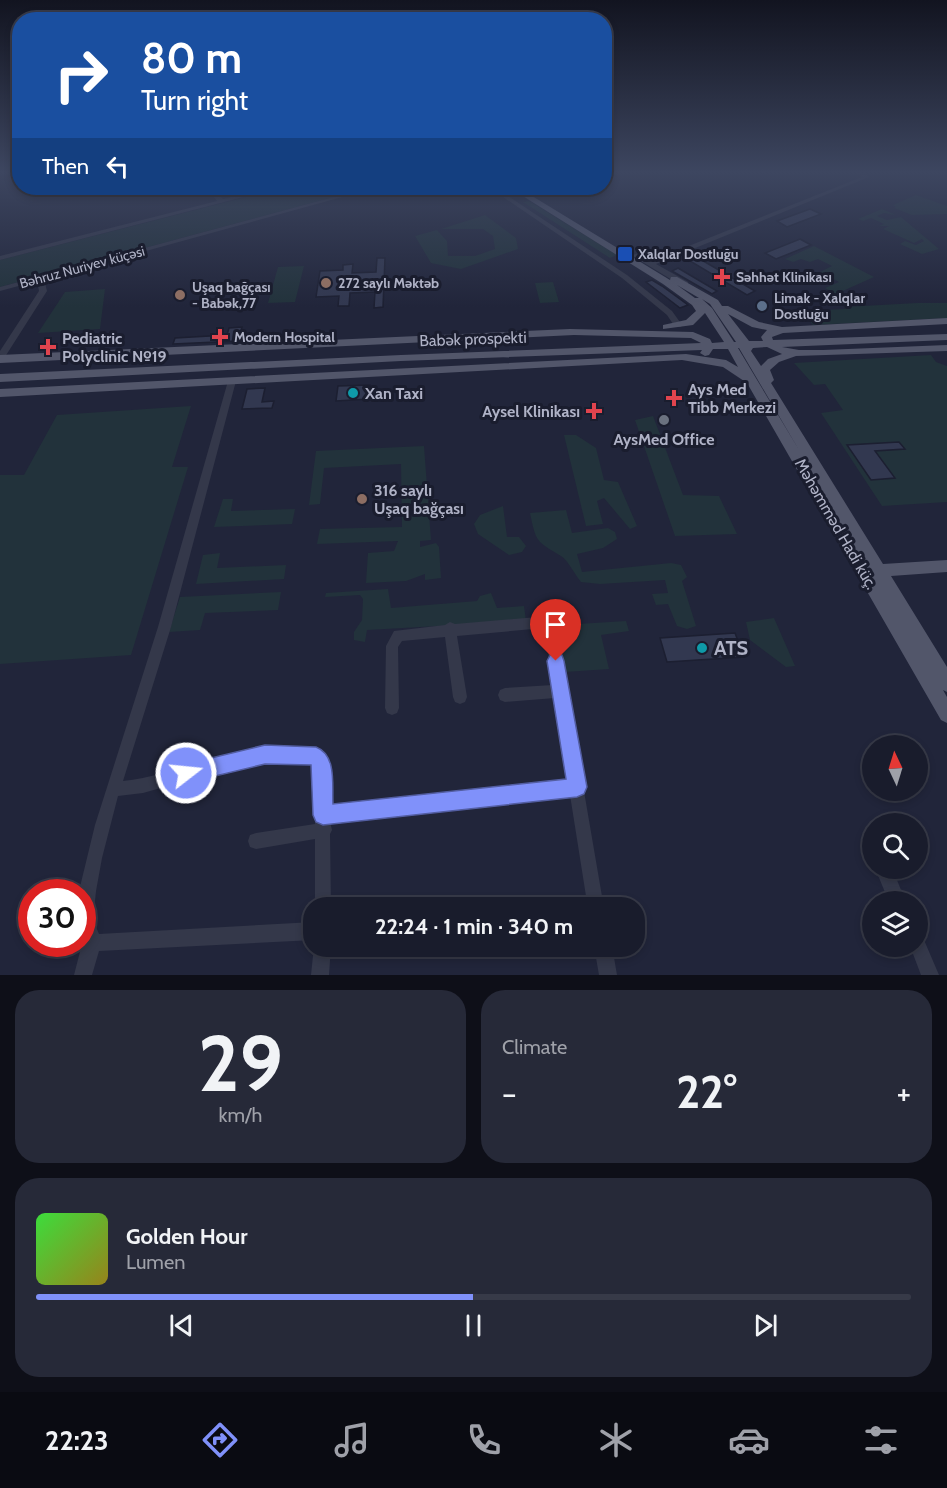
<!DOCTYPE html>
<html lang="en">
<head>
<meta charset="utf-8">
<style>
	body { margin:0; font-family:Cabin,sans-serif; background:#262938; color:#f1f3f6; height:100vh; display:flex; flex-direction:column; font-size:22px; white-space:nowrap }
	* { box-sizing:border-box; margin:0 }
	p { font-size:20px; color:#9fa1a9 }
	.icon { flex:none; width:33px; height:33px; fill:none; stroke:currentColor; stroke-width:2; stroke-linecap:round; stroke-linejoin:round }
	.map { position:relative; height:975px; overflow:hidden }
	.details { display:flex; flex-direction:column; gap:15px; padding:15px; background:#0e0f18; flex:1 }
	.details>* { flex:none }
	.top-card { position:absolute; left:12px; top:12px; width:600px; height:183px; border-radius:24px; box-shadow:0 3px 9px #0003,0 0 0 2px #373a48; background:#1a4fa0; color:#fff; overflow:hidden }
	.needle { width:39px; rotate:356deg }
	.tools { position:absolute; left:862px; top:735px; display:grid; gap:12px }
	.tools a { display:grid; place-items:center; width:66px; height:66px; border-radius:50%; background:#191c2c; box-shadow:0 3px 9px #0003,0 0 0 2px #373a48; font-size:30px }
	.speed { position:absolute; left:18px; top:879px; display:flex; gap:12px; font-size:30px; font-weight:700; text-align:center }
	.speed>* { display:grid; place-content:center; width:78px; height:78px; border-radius:50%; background:#191c2c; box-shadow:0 3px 9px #0003,0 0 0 2px #373a48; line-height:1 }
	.speed .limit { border:9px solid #d22; background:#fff; color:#111 }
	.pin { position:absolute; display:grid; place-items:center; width:51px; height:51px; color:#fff; margin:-62px -26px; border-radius:50% 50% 50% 0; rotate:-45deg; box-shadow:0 0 6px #0007 }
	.pin .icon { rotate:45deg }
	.me { position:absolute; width:66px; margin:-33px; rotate:74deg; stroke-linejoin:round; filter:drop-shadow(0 0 4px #0008) }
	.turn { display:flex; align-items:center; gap:21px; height:126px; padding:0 30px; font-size:27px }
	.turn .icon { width:78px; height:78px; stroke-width:2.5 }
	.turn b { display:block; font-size:42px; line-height:51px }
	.then { display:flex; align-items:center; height:57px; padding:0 30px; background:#0003; gap:12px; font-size:22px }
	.big { font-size:45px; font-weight:800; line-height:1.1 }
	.details .card { flex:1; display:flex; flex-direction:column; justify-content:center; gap:9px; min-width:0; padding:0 21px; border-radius:24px; background:#262938 }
	.details .dial { align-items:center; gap:0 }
	.dial b { font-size:78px; line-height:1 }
	.song { display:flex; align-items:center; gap:18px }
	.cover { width:72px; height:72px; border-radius:9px; background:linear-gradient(135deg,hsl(120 70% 55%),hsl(50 70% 35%)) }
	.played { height:6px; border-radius:3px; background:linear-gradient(90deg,#8091fa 50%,#373a48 50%) }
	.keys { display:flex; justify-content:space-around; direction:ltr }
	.heat { display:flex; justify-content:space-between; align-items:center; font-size:33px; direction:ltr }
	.details .tiles { flex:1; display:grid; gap:15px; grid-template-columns:1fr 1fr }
	.card:last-child { grid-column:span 2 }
	.trip { position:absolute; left:303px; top:897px; width:342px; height:60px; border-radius:24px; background:#191c2c; box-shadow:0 3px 9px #0003,0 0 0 2px #373a48; font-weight:800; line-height:60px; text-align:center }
	.tab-bar { display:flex; height:96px; justify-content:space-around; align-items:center; background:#0a0b12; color:#9fa1a9 }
	.tab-bar .icon { width:42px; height:42px }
	.tab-bar .current { color:#8091fa }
	.tab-bar b { font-size:27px; color:#f1f3f6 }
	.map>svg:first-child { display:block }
	.green { fill:#22323b }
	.building { fill:#323850; stroke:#1c1f31; stroke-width:1.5 }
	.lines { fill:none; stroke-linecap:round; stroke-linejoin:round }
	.minor { fill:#34384a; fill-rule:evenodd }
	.major { fill:#52566a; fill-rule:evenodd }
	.route { fill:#8091fa; stroke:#535ea2; stroke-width:1.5 }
	.transit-dot { fill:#1a4fb4; stroke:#1a1d2e; stroke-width:2 }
	.health-dot { fill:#e0444e; stroke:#1a1d2e; stroke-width:2 }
	.education-dot { fill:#8d6e63; stroke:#1a1d2e; stroke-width:2 }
	.service-dot { fill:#5c6f8a; stroke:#1a1d2e; stroke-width:2 }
	.culture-dot { fill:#0f9aa8; stroke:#1a1d2e; stroke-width:2 }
	.worship-dot { fill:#6b7280; stroke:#1a1d2e; stroke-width:2 }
	.labels { text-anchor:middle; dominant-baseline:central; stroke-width:6; stroke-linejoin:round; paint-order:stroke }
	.far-poi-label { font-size:14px; font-weight:bold; fill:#afb2c6; stroke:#1a1d2e; text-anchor:start }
	.far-street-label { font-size:14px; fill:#afb2c6; stroke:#1a1d2e }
	.poi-label { font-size:16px; font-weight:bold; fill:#afb2c6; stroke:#1a1d2e; text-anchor:start }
	.street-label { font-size:16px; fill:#afb2c6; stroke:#1a1d2e }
	.near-poi-label { font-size:20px; font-weight:bold; fill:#afb2c6; stroke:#1a1d2e; text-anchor:start }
</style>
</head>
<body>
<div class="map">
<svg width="947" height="975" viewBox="0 0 947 975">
	<rect width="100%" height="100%" fill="#21253a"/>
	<path class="green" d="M281 188H367L0 287V260Z
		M916 195 947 206V214L912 215 894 208 896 207 893 205Z
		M529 201 617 255 610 258 523 202Z
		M882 209 896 215 884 213 877 216 887 220 901 217 939 249 922 254 900 244 905 241 916 245 924 241 922 239 914 243 883 229 889 226H879L884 224 871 218 863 221 858 219Z
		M485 215 516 238 518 249 461 269 431 263 415 236 437 230 447 241 448 256H475L495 249 493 236 483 229H441Z
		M814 246 874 277 836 294 825 288 839 282 820 272 832 266 818 259 810 262 801 259 793 262 785 259Z
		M304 266 295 302 268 303 278 267Z
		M553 282 559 302 540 303 535 283Z
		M105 289 100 329 38 333 65 292Z
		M918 303H947V318L813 325 804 314H807L805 311 845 309 844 307Z
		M931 355 936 362 947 366V502L882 506 821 413 843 410 825 384 814 385 794 363Z
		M191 406 172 467H188L131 655 0 664V475H24L57 415Z
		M653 416 683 495 719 496 737 534 675 536 635 420Z
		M564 435H576L596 448 604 480 618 482 637 526 630 529 604 498 597 501 603 524 586 526Z
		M424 446 431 540 420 541V547L436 543 439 547 441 578 425 580V574L406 581 366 583 368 553 394 551 398 541 317 544 320 529 402 527 401 464 324 468 320 504 309 505 316 451Z
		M223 499H233L231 511 295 509 292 524 214 527Z
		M503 506 507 537H519L526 546 522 552 509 555 478 534 474 524 480 515Z
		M566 510 572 533 608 528 615 532 617 539 603 548 577 554 582 572 671 563 681 565 687 577 682 581 696 626 687 629 677 626 668 604 656 605 652 594 668 593 665 580 600 584 581 582C575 575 568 560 561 556 536 541 536 542 530 513Z
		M220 553 217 568 286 565 284 579 196 584 203 555Z
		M388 589 391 608 477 601 480 596 491 593 497 608 524 606 526 621 367 630 365 642 354 640V632L362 620 363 599 360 595 325 597 326 593Z
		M281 592 278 610 205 613 200 630 169 632 180 597Z
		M774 618 795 666 786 667 750 640 746 622Z
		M626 621 629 631 601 635 609 669 565 672 560 647 562 625Z"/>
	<path class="building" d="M810 209 821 214 787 227 777 221Z
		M800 239 811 245 776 259 765 253Z
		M693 255 755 291 747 295 685 258Z
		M377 258H385L383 307 374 308 375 292 350 293 349 306H338L339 296 316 297 320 271 343 270V265L353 264 352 273 376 272Z
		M678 268 717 291 712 294 672 271Z
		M652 280 662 286 688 305 680 308 646 282Z
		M242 327 238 341 173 344 175 338 227 335 229 328Z
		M370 385 369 399 336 401 338 386Z
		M265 388 262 402 274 401 272 408 242 409 247 389Z
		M899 442 905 449 875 451 895 478 871 480 847 445Z
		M735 633 744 657 667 662 660 638Z"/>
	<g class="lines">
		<path class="minor" d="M856 171H862L869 177 656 264 688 282V286H682L631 255 637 254 651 261 862 177Z
			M218 188H224L218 194 223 199 270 188H278L0 260V256L217 201 212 194Z
			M367 188H375L44 279 47 291 3 360 0 361V351L39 291 37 281 0 291V287Z
			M490 188H496L627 275 672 311 682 325 681 327H675L667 315 622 278Z
			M232 378 236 381 171 627 123 781C171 776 215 753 263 747 281 745 301 749 319 750L324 752 329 765 330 807 568 781 555 698 505 702 500 700 498 695 500 690 505 688 553 685 544 628 457 636 467 697 465 702 460 704 455 702 453 697 445 637 402 641 398 647 399 708 397 713 392 715 387 713 385 708 386 646 394 631 445 625 450 622 455 624 549 616 553 618 555 622 604 908H545L547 902 553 900 586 896 570 795 330 822 332 830 330 834 331 908H315V839L256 849 250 847 248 841 250 835 256 833 315 824V765L265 761 239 766 143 793 118 796 102 858 96 891 93 920 99 934 314 922V940L99 951 92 975H74L82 944V892H79V891L95 825 158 627 228 381Z
			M875 868H892L906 902H889Z
			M918 937 924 940 939 975H921L910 946H918Z
			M314 946H331L329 975H311Z
			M594 946H612L617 975H599Z"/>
		<path class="major" d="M510 188H519L670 280 671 277H677L718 300 722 306H728L759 322 782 327 947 318V324L783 333 772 337 773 340 947 334V340L782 347 799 350H823L947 345V351L796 356 779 362 770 370 774 380 771 383 883 564 947 560V572L891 576 947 667V692L943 690 947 697V723L941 720 747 383 723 367 682 360 0 397V389L686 354 726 360 738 367 728 349H713L709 355 705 356 700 353 702 350 401 361 0 382V374L401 355 701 343 691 338 574 335 0 363V355L570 329 693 332 710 339 712 343 724 342 705 313 693 325 663 329V325L686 320 696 311 692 305 663 284ZM677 285 699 298H695ZM702 299 710 304 736 342H734L712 308ZM728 314 752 327 767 330 761 337 763 341H749ZM767 347 782 354 768 359 761 366 751 351 753 348ZM738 348H739L799 450Z"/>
	</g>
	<linearGradient id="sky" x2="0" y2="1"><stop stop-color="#121420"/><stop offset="0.56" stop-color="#3d4660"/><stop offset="1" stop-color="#3d4660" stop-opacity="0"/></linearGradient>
	<rect width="947" height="307" fill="url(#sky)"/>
	<path class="route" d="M556 653 562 655 564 661 587 787 584 794 577 797 323 825 316 822 313 815 311 765 265 764 186 783 179 780 176 773 179 767 186 764 265 745 316 747C337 755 332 785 333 804L566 779 547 661 550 655Z"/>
	<rect class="transit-dot" x="617" y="246" width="16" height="16" rx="3"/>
	<g class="health-dot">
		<path d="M719 268h6v6h6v6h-6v6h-6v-6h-6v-6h6z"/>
		<path d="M217 328h6v6h6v6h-6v6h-6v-6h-6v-6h6z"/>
		<path d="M45 338h6v6h6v6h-6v6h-6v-6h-6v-6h6z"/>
		<path d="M671 389h6v6h6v6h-6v6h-6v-6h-6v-6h6z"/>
		<path d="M591 402h6v6h6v6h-6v6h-6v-6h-6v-6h6z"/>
	</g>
	<g class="education-dot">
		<circle cx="326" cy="283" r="6"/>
		<circle cx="180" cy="295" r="6"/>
		<circle cx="362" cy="499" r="6"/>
	</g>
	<circle class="service-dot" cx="762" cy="306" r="6"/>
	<g class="culture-dot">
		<circle cx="353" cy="393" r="6"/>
		<circle cx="702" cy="648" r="6"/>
	</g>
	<circle class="worship-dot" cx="664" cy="420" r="6"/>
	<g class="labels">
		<g class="far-poi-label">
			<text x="638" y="254">Xalqlar Dostluğu</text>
			<text x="736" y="277">Səhhət Klinikası</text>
			<text x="338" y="283">272 saylı Məktəb</text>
			<text x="192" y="287">Uşaq bağçası<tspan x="192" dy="16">- Babək,77</tspan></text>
			<text x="774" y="298">Limak - Xalqlar<tspan x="774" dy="16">Dostluğu</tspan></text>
			<text x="234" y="337">Modern Hospital</text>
		</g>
		<g class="far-street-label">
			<text transform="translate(82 267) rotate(-15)">Bəhruz Nuriyev küçəsi</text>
		</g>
		<g class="poi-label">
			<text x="62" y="338">Pediatric<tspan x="62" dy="18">Polyclinic №19</tspan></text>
			<text x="688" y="389">Ays Med<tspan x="688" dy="18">Tibb Merkezi</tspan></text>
			<text x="365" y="393">Xan Taxi</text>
			<text x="580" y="411" text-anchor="end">Aysel Klinikası</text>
			<text x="664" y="439" text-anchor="middle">AysMed Office</text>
			<text x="374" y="490">316 saylı<tspan x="374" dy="18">Uşaq bağçası</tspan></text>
		</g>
		<g class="street-label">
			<text transform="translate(473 339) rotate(-2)">Babək prospekti</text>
			<text transform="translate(836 524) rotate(60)">Məhəmməd Hadi küç.</text>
		</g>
		<g class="near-poi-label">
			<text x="714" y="648">ATS</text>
		</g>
	</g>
</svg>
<div class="tools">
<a><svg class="needle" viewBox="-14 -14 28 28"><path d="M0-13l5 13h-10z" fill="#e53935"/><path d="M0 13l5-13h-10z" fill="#9fa1a9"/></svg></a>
<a><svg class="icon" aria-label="search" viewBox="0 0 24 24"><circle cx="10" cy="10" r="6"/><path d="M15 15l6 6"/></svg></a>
<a><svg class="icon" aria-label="layers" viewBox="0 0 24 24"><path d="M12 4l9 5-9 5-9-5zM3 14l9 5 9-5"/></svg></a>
</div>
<div class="speed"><div class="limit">30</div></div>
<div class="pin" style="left:556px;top:661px;background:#d93025"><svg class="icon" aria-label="arrive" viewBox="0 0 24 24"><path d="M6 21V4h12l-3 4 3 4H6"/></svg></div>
<svg class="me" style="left:186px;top:773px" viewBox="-20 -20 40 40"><circle r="17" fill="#8091fa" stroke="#fff" stroke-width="3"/><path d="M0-11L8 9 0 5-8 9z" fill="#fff"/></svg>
<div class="trip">22:24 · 1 min · 340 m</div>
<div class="top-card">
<div class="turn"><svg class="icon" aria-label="right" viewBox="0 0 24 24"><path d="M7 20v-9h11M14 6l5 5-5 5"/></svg><div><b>80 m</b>Turn right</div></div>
<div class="then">Then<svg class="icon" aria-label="left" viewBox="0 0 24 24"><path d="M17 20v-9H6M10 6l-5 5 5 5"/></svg></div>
</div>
</div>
<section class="details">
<div class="tiles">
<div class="card dial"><b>29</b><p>km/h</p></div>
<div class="card"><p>Climate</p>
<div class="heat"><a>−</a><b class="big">22°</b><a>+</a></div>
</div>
<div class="card">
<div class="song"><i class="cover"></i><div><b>Golden Hour</b><p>Lumen</p></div></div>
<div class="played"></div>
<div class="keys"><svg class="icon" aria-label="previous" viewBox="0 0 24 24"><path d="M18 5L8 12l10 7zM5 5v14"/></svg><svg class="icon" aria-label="pause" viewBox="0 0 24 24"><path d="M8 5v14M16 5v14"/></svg><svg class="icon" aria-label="next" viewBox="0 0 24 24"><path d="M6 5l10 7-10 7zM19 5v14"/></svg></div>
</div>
</div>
</section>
<nav class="tab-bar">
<b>22:23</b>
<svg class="icon current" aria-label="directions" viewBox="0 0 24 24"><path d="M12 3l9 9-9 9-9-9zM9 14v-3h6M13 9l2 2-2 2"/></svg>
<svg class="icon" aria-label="music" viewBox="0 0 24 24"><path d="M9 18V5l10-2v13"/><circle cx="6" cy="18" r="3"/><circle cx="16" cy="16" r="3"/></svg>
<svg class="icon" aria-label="phone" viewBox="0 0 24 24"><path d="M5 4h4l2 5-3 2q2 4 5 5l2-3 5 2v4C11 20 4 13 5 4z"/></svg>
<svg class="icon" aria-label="climate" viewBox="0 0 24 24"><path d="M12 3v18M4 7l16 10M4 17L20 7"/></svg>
<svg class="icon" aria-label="car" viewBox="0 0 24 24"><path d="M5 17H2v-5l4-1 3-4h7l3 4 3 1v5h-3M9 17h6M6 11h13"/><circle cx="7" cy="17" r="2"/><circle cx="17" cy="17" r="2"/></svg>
<svg class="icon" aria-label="filters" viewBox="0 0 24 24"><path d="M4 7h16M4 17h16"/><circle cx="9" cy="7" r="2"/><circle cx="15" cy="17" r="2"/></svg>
</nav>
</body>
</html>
